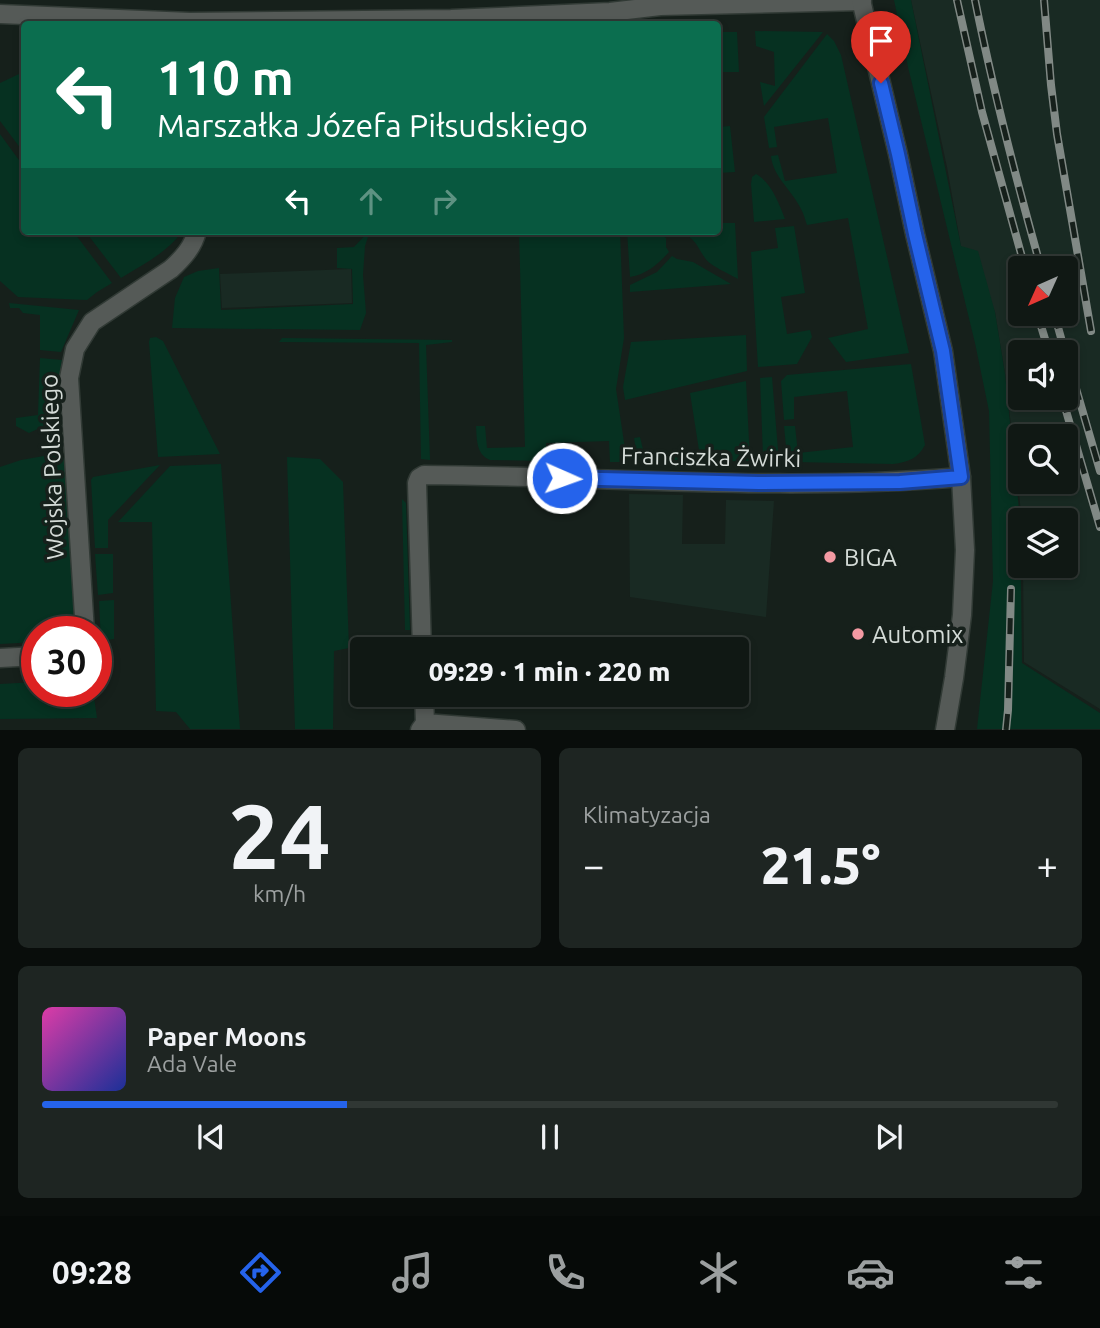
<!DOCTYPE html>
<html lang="pl">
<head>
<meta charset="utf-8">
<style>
	body { margin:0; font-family:Ubuntu,sans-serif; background:#1e2522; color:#f1f3f6; height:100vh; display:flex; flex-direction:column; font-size:26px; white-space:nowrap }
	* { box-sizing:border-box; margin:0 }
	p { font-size:23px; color:#9ca0a0 }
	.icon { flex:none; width:38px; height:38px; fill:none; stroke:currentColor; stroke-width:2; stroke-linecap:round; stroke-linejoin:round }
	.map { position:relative; height:730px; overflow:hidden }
	.drawer { display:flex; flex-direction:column; gap:18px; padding:18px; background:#090d0b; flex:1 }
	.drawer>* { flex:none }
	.guide { position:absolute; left:21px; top:21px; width:700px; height:214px; border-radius:7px; box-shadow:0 4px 10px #0003,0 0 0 2px #303734; background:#0b6e4f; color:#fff; overflow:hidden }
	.needle { width:46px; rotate:225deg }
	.buttons { position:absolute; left:1008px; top:256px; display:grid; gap:14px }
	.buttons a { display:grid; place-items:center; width:70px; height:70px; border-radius:7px; background:#101814; box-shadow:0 4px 10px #0003,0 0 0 2px #303734; font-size:35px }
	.speed { position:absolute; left:21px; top:616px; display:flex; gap:14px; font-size:35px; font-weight:700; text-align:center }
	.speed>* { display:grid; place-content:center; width:91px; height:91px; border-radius:50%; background:#101814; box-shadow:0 4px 10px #0003,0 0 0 2px #303734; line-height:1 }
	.speed .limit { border:10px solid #d22; background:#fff; color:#111 }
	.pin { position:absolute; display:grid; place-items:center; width:60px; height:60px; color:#fff; margin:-72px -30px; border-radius:50% 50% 50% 0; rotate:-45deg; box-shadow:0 0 7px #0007 }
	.pin .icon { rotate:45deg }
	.me { position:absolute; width:77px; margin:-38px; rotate:92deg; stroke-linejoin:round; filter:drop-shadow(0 0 5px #0008) }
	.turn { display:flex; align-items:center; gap:24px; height:147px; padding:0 21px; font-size:32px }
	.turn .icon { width:91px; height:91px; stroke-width:2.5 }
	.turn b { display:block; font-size:49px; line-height:60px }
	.lanes { display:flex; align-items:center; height:66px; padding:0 21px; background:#0003; justify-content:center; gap:35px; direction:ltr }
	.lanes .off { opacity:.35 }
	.big { font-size:52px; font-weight:800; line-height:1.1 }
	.drawer .tile { flex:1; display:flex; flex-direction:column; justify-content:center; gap:10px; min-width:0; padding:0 24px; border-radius:10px; background:#1e2522 }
	.drawer .dial { align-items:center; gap:0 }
	.dial b { font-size:91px; line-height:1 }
	.song { display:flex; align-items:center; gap:21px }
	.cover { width:84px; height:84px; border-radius:10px; background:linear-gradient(135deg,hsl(320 70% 55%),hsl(230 70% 35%)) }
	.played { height:7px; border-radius:4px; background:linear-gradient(90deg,#2563eb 30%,#303734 30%) }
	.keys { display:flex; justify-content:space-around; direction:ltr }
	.heat { display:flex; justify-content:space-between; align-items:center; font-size:38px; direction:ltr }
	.drawer .tiles { flex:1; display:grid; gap:18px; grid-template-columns:1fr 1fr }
	.tile:last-child { grid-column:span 2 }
	.trip { position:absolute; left:350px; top:637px; width:399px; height:70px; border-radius:7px; background:#101814; box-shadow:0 4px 10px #0003,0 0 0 2px #303734; font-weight:800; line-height:70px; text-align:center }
	.dock { display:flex; height:112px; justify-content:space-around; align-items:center; background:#060a08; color:#9ca0a0 }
	.dock .icon { width:49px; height:49px }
	.dock .on { color:#2563eb }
	.dock b { font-size:32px; color:#f1f3f6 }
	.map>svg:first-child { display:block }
	.built { fill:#192a23; fill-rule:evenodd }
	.green { fill:#063121 }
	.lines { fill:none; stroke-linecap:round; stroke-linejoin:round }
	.minor-casing { stroke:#313a35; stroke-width:21 }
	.tertiary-casing { stroke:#313a35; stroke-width:21 }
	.minor { stroke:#555a57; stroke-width:18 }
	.tertiary { stroke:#555a57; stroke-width:18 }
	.rail-casing { stroke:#818985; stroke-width:8 }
	.rail { stroke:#16201b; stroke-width:5; stroke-dasharray:16; stroke-linecap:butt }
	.route-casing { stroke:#184099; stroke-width:18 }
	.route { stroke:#2563eb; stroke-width:12 }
	.poi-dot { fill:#f49aa3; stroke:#16201b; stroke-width:2.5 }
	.labels { text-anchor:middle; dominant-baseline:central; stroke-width:7; stroke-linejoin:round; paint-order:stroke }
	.street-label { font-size:24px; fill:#d4dbd7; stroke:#16201b }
	.poi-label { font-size:24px; fill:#d4dbd7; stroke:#16201b; text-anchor:start }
</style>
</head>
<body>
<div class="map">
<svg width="1100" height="730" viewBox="0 0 1100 730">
	<rect width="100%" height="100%" fill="#16201b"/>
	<path class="built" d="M911 0H1100V709L1024 662 1023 565H1066V520H1022L1005 374 995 312 961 246 947 167ZM1020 268H1066V313H1020ZM1020 352H1066V397H1020ZM1020 436H1066V481H1020Z
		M351 269 352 303 222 308 220 274Z
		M629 494 683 495 682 544H725L726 500 774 501 766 617 630 597Z"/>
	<path class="green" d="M894 0H911L961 246 978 251 995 312 1005 374 1020 519 1022 663 1100 713V729H977L993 581 989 411 975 343 908 67Z
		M755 31 823 32 764 106 760 82 775 86 774 52 756 46Z
		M718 32H737L739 72H718Z
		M827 34 834 41 841 55 909 353 846 362 828 338 868 329 848 218 807 225C805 220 804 214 801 209 792 190 773 177 771 156L778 155 785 181 837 173 828 118 774 127 777 147 769 148 764 117Z
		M24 57V153L0 121V83L19 74Z
		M730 126 735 172 718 173V127Z
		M0 134 24 167V231H73L112 283 97 292 87 300 18 297 0 281Z
		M756 174C771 182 779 203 785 219L754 222 751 184 752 177Z
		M718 223H735L738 279C730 274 710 266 705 258 699 250 697 242 688 236 681 232 674 234 666 231H718Z
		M794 226 805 293 781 297 787 334 810 330 812 337 797 364 758 367 751 252 778 248 775 228Z
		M85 231H159L160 232 183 231C165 254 145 263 121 278Z
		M369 231H370L365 246 363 275 366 313 360 330 172 328 175 298 184 277 198 271 219 268 221 310 353 304 352 269 337 268V248L354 247Z
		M519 231H620L624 338 616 389 627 462H610L609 441 546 443V461L490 460C476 454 477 440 476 426H485L487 448 525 447Z
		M627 231H658L666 238V247L669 252C657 265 647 274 630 277Z
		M672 256 677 259 693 262 731 284 630 292V285L657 272Z
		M9 303 79 310 61 352 40 350V315L23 313 19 308H10Z
		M746 335 747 371 625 400 623 387 631 342Z
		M156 337 163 341 220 454 158 457 149 342 150 338Z
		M282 338 452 340V342L426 345 430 460 421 459 419 343 279 342Z
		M40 358 62 360 58 385 57 409 53 418 44 426 29 433 16 426V418L38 415Z
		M911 364 925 445C918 458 909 462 893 464L794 462 789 461 787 457 784 426H795L798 453 853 447 847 391 794 397V419L784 420 781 381 787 375Z
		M772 377 779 462 764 460 763 456 760 378Z
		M746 381 750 461 638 462 634 438 640 437 645 458 699 450 690 393Z
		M61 453 64 457 76 630 75 632H37V642L0 644V467L21 460Z
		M287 457 320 459 343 482 349 648 334 651 333 729H295Z
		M221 464 240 729H190L176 712 156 711 152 522H118L170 466Z
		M160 465 108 520V548H95L91 480 93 477Z
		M402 499 406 503 410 630H405Z
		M95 554H113V593L98 595Z
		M114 600V639L101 641 99 601Z
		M37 682V691H80L82 698 94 697 97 718 0 719V684Z"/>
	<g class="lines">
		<defs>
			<path id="minor" d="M0 14 190 22 451 19 610 12 660 6 862 1
				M85 632 69 378 75 349 92 322 171 269C183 258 193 247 197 231
				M422 649 417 483 419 478 424 475C603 476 782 492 961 477
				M0 658 37 656
				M425 723 516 730
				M420 730 425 723 424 695"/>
			<path id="tertiary" d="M861 0 898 154 915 234 943 351 961 477 965 550 962 615 954 678 945 730"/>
		</defs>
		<use href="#minor" class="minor-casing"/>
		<use href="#tertiary" class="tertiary-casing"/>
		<use href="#minor" class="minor"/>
		<use href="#tertiary" class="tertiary"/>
		<defs>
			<path id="rail" d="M957 0 982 112 1025 268
				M975 0C993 90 1016 179 1041 268
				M1044 0 1051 85 1057 134 1091 331
				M1037 313 1049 352
				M1054 313 1065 352
				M1066 354 1100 471
				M1062 397 1100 527
				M1006 730 1008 710 1011 589"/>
		</defs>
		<use href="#rail" class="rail-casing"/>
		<use href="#rail" class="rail"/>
	</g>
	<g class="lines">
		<defs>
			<path id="route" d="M562 478 758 483 900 482 961 477 943 351 915 234 898 154 881 83"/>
		</defs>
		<use href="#route" class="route-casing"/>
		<use href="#route" class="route"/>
	</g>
	<g class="poi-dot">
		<circle cx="830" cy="557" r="7"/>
		<circle cx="858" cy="634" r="7"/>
	</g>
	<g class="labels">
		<g class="street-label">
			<text transform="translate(711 457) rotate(1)">Franciszka Żwirki</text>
			<text transform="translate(52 467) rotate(-92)">Wojska Polskiego</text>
		</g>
		<g class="poi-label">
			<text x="844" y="557">BIGA</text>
			<text x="872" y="634">Automix</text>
		</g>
	</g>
</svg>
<div class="buttons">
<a><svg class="needle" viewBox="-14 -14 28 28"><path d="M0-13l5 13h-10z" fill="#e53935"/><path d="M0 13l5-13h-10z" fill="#9ca0a0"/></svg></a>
<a><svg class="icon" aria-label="sound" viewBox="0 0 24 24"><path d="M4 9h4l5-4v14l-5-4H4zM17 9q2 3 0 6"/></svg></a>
<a><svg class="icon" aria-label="search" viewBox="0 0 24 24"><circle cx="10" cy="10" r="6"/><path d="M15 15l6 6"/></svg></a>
<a><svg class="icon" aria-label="layers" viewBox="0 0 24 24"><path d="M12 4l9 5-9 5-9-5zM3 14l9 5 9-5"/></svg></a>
</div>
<div class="speed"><div class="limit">30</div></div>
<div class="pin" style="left:881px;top:83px;background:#d93025"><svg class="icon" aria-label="arrive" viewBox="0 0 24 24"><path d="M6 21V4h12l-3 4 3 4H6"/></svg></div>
<svg class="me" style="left:562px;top:478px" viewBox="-20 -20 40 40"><circle r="17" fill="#2563eb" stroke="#fff" stroke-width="3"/><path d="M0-11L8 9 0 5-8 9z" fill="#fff"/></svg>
<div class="trip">09:29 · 1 min · 220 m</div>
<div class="guide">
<div class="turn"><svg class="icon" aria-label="left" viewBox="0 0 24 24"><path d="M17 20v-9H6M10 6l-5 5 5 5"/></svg><div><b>110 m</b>Marszałka Józefa Piłsudskiego</div></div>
<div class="lanes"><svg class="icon" aria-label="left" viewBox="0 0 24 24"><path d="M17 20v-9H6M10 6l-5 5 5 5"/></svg><svg class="icon off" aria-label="ahead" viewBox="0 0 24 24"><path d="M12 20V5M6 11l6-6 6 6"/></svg><svg class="icon off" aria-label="right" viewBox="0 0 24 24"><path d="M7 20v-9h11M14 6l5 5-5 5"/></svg></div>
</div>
</div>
<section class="drawer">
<div class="tiles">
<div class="tile dial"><b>24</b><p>km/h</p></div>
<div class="tile"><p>Klimatyzacja</p>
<div class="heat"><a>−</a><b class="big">21.5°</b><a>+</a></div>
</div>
<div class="tile">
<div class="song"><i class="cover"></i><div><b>Paper Moons</b><p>Ada Vale</p></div></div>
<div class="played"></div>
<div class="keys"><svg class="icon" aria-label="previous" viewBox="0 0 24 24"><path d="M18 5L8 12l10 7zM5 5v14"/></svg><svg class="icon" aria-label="pause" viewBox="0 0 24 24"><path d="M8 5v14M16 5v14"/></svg><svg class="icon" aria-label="next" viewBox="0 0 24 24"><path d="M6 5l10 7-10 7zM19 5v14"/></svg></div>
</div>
</div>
</section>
<nav class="dock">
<b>09:28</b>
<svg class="icon on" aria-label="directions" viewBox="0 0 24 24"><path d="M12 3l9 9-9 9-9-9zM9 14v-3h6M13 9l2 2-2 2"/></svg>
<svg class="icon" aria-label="music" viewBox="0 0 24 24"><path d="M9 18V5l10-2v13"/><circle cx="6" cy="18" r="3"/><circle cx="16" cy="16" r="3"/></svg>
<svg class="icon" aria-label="phone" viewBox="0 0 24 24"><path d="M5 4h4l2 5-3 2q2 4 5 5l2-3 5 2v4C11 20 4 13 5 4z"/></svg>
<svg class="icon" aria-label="climate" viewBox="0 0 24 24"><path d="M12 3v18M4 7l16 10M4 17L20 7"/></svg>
<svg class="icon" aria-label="car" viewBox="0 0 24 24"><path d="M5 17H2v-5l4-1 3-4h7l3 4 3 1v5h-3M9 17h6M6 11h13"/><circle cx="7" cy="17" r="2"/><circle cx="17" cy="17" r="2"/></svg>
<svg class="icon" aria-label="filters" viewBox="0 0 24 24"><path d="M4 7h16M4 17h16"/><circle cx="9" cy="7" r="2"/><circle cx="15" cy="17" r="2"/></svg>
</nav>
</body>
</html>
